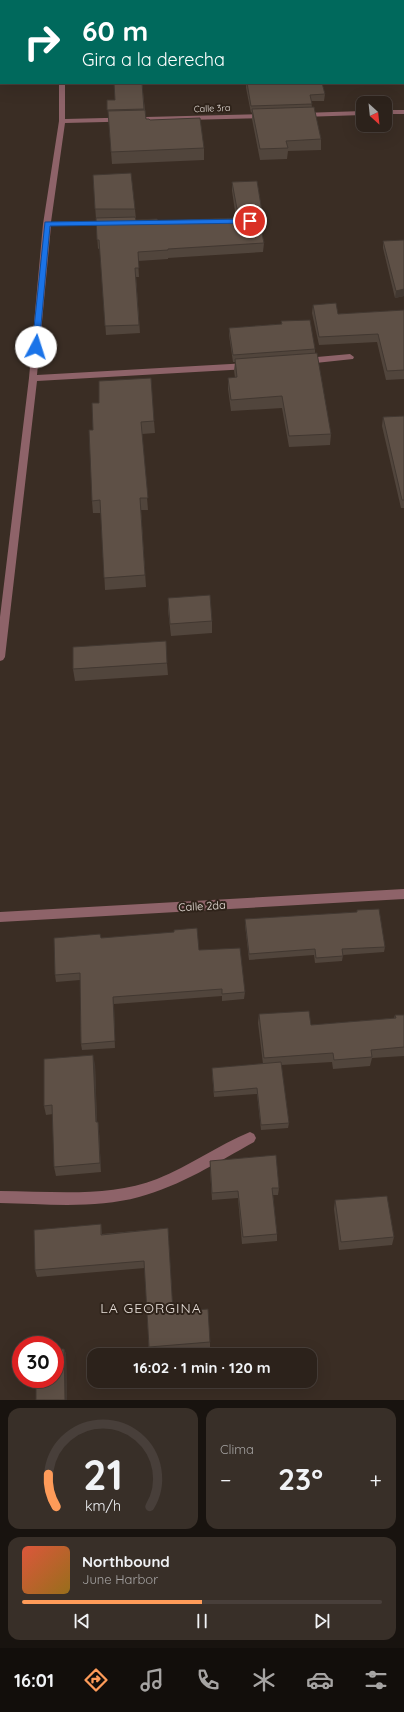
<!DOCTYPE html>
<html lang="es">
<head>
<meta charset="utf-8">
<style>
	body { margin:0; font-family:Quicksand,sans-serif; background:#382f28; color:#f1f3f6; height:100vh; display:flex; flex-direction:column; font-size:15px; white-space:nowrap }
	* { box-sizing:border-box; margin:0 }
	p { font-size:13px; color:#a6a4a3 }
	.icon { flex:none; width:22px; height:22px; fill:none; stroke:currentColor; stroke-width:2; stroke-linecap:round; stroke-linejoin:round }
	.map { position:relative; height:1400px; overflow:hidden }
	.drawer { display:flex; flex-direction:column; gap:8px; padding:8px; background:#18130f; flex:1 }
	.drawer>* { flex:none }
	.top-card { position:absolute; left:0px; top:0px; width:404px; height:84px; box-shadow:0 4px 16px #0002,0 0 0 1px #483f3a; background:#00695c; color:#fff; overflow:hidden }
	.needle { width:26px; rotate:153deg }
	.fabs { position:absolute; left:356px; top:96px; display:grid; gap:8px }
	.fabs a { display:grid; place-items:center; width:36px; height:36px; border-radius:8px; background:#2c221b; box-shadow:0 4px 16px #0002,0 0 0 1px #483f3a; font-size:20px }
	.speed { position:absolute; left:12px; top:1336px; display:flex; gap:8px; font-size:20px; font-weight:700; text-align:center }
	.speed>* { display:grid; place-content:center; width:52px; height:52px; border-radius:50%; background:#2c221b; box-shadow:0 4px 16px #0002,0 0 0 1px #483f3a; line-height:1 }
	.speed .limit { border:6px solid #d22; background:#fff; color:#111 }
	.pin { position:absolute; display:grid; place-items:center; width:34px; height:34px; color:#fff; margin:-17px; border:2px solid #fff; border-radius:50%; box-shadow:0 1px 4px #0007 }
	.me { position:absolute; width:44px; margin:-22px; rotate:5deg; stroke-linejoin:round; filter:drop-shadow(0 0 3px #0008) }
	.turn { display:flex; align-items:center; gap:14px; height:84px; padding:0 16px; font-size:18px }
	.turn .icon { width:52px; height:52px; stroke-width:2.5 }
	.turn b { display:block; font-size:28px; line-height:34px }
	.big { font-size:30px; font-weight:700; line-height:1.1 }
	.drawer .tile { flex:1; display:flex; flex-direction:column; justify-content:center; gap:6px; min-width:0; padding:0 14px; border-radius:12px; background:#382f28 }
	.drawer .dial { align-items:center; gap:0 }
	.dial svg { height:104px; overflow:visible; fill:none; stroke:#483f3a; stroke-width:7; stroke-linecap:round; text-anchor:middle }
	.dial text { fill:#f1f3f6; stroke:none }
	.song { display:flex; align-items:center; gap:12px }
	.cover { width:48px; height:48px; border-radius:6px; background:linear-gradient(135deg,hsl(10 70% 55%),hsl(40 70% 35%)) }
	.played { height:4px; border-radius:2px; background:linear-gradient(90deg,#fe9b59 50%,#483f3a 50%) }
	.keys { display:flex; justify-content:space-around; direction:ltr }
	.heat { display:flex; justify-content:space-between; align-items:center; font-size:22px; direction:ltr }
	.drawer .tiles { flex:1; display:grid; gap:8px; grid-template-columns:1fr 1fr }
	.tile:last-child { grid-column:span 2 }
	.trip { position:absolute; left:87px; top:1348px; width:230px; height:40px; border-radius:12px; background:#2c221b; box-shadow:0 4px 16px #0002,0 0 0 1px #483f3a; font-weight:700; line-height:40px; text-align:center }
	.dock { display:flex; height:64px; justify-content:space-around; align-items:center; background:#120e0b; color:#a6a4a3 }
	.dock .icon { width:28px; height:28px }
	.dock .on { color:#fe9b59 }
	.dock b { font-size:18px; color:#f1f3f6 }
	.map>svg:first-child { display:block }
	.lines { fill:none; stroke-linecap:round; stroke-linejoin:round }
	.minor { fill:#8e6369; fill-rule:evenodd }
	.wall { fill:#51453c }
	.shaded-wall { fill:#423831 }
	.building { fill:#5e5046; stroke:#423831 }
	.route { fill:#1a73e8; stroke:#114b97 }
	.labels { text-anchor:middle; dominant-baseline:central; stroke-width:4; stroke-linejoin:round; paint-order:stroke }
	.far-street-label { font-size:9px; fill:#e6ded8; stroke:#2f231a }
	.street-label { font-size:11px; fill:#e6ded8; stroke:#2f231a }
	.near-neighbourhood-label { font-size:14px; letter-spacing:1px; fill:#e6ded8; stroke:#2f231a }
</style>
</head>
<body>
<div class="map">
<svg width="404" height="1400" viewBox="0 0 404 1400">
	<rect width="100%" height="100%" fill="#3a2d24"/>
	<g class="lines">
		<path class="minor" d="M60 0H66V1H60Z
			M59 83H65V119L266 114 269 116 266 118 65 123 51 222 110 221 114 223 110 225 51 226 37 375 248 363 252 366 248 369 37 381 5 657 3 660 0 661V617L29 378 43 224 59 121Z
			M385 110H404V114H385Z
			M363 111V115L302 117 299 115 302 113Z
			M350 354 354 357 353 359 306 364 302 361 306 358Z
			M404 889V899L0 922V912Z
			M250 1132 254 1134 256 1138 254 1142C218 1162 180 1186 139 1197 95 1209 46 1204 0 1203V1191C52 1191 108 1198 157 1179 190 1166 218 1145 250 1132Z"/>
	</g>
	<path class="wall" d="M114 0H136V1H114Z
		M142 83 146 119 150 120 204 148V160L112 164 107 100H115Z
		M246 83H322L325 94 324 101H311L312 107 321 139V150L288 151 287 159 260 160 252 119V112L251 113 246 88Z
		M93 175 135 209 136 220 158 221 236 218 232 191V182L257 181 264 224V232L262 233 264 243 263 252 168 258V259L138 261 139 277H136L140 333 106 335 100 248 98 249Z
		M404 240V296L395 298 383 248V241Z
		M313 305 338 314 404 310V379L386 380 377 342 319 345 312 313Z
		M281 321 315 349V353L331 434 330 445 289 447 282 408 231 411 228 389V378H235L234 370 235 362H233L229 335V328L281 324Z
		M92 403 154 421 155 433 142 434 148 510H141L146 587 105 590 101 513H93L92 501 93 430Z
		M404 416V508H401L382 426 383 417Z
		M168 598 212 621V633L171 636 168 610Z
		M167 663 168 675 75 681 73 669Z
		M357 910 385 947 384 952 343 955 342 961 315 963 314 955 249 960 245 925V919L357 912Z
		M101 938 199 950 245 992 244 999 222 1001V996L114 1004 115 1048 82 1050 81 1044 80 980 56 982 55 975Z
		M259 1014 311 1025 394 1018 395 1015H404V1056L372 1058 370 1066 333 1069 332 1062 281 1065 289 1123 288 1128 261 1130 257 1094 214 1097 212 1073V1068L263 1064 258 1023Z
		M95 1064 97 1122H98L99 1131 101 1172 56 1176 54 1167 53 1114 46 1115 44 1106Z
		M210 1161 279 1188 278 1195H273L277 1234V1241L242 1244 238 1198 212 1200 210 1169Z
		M335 1200 394 1237 392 1245 339 1250 334 1209Z
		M101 1224 102 1234 168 1228 173 1312 210 1342V1348L149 1354 145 1268 37 1277 35 1270Z
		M64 1349 66 1354 67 1400H36V1384L26 1385 24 1380Z"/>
	<path class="shaded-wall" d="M404 289V296L395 298 396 291Z
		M113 997 114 1004 115 1048V1041Z
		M93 1055 95 1064 97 1131 96 1122Z
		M98 1122 99 1131 101 1172 100 1163Z
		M64 1349 66 1354 67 1400H65Z"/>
	<path class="building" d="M114 0H130L114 1Z
		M114 83H142L144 109 107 110V100H115Z
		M247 83H322L325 94 310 95 312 104 251 106Z
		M314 107 321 139 286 141 288 148 260 149 252 109Z
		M145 110 146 119H149L150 120 200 118 204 148 111 152 108 111Z
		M131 173 135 209H95L93 175Z
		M257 181 264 224H260L264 243 168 249V250L138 252 139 268H135L139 325 105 326 99 240H97L96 218 135 217 136 220 157 219 158 221 238 218V216H250L256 212 250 209H237L232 182Z
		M404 240V289L396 291 383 241Z
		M336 303 338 314 404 310V370L387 371 378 334 319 337 313 305Z
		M310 320 315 349 233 355 229 328 282 324 281 321Z
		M317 353 331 434 289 436 282 396 231 400 228 378 237 377 235 359Z
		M151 378 154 421 141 422 148 498H140L145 575 104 578 100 500 92 501 89 430H93L92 403H99V381Z
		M404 416V500H402L383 417Z
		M210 595 212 621 170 624 168 598Z
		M166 641 167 663 73 669V647Z
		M379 909 385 947 342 949 343 956 316 958 315 949 249 954 245 919 357 912V910Z
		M197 928 199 950 240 948 245 992 222 994V989L113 997 115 1041 81 1044 80 973 55 975 54 938 100 934 101 938 174 932V930Z
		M309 1011 311 1025 396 1018 395 1015H404V1047L371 1050 372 1057 334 1060 333 1053 264 1058 259 1014Z
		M93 1055 96 1122H98L100 1163 54 1167 52 1105 44 1106V1059Z
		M281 1062 289 1123 261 1125 257 1088 214 1092 212 1068Z
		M276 1155 279 1188H272L277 1234 243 1237 238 1191 212 1193 210 1161Z
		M387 1196 394 1237 341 1242 335 1200Z
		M101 1224V1235L168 1228 173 1312 208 1309 210 1342 149 1347 144 1261 35 1270 34 1230Z
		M55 1349H64L65 1400H36V1379L24 1380V1379H55Z"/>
	<path class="route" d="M250 219 252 220V223L50 226 39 347 36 349 32 347 45 222Z"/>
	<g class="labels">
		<g class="far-street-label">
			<text transform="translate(212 108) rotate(-2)">Calle 3ra</text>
		</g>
		<g class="street-label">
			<text transform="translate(202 906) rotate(-3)">Calle 2da</text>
		</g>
		<g class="near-neighbourhood-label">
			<text x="151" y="1308">LA GEORGINA</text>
		</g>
	</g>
</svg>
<div class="fabs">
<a><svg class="needle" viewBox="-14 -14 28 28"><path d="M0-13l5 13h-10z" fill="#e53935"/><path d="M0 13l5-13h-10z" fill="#a6a4a3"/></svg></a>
</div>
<div class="speed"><div class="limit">30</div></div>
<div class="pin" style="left:250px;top:221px;background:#d93025"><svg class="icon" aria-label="arrive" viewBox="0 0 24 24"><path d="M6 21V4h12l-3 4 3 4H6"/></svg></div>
<svg class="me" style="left:36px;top:347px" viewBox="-20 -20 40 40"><circle r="19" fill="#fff"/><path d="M0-13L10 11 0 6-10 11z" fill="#1a73e8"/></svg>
<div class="trip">16:02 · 1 min · 120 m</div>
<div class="top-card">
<div class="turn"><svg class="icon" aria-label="right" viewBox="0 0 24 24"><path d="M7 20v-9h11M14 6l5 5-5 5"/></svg><div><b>60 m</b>Gira a la derecha</div></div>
</div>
</div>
<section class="drawer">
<div class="tiles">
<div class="tile dial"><svg viewBox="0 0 100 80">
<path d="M14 69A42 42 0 1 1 86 69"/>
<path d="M14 69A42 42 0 0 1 8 44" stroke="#fe9b59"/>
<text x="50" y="56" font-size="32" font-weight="700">21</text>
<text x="50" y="72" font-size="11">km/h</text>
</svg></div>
<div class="tile"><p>Clima</p>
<div class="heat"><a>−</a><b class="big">23°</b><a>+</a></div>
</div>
<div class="tile">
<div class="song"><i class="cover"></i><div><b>Northbound</b><p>June Harbor</p></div></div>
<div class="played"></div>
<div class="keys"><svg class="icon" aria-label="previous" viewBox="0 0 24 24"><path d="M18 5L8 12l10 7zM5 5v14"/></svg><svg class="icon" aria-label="pause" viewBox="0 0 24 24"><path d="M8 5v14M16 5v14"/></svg><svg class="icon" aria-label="next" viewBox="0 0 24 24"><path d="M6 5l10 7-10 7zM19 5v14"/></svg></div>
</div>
</div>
</section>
<nav class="dock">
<b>16:01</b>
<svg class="icon on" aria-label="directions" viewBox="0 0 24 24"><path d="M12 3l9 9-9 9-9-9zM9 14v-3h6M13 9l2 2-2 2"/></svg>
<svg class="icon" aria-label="music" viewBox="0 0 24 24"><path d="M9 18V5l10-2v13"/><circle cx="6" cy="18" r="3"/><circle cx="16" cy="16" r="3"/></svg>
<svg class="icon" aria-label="phone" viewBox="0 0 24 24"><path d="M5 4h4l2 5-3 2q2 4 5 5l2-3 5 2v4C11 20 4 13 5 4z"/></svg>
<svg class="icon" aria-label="climate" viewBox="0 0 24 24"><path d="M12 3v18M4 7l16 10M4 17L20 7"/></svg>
<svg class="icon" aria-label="car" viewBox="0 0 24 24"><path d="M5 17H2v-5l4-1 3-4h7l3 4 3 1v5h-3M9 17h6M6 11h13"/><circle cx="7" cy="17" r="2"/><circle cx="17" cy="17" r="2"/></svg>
<svg class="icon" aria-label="filters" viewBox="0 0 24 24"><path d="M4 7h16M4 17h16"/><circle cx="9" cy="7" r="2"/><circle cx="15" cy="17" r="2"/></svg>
</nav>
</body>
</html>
